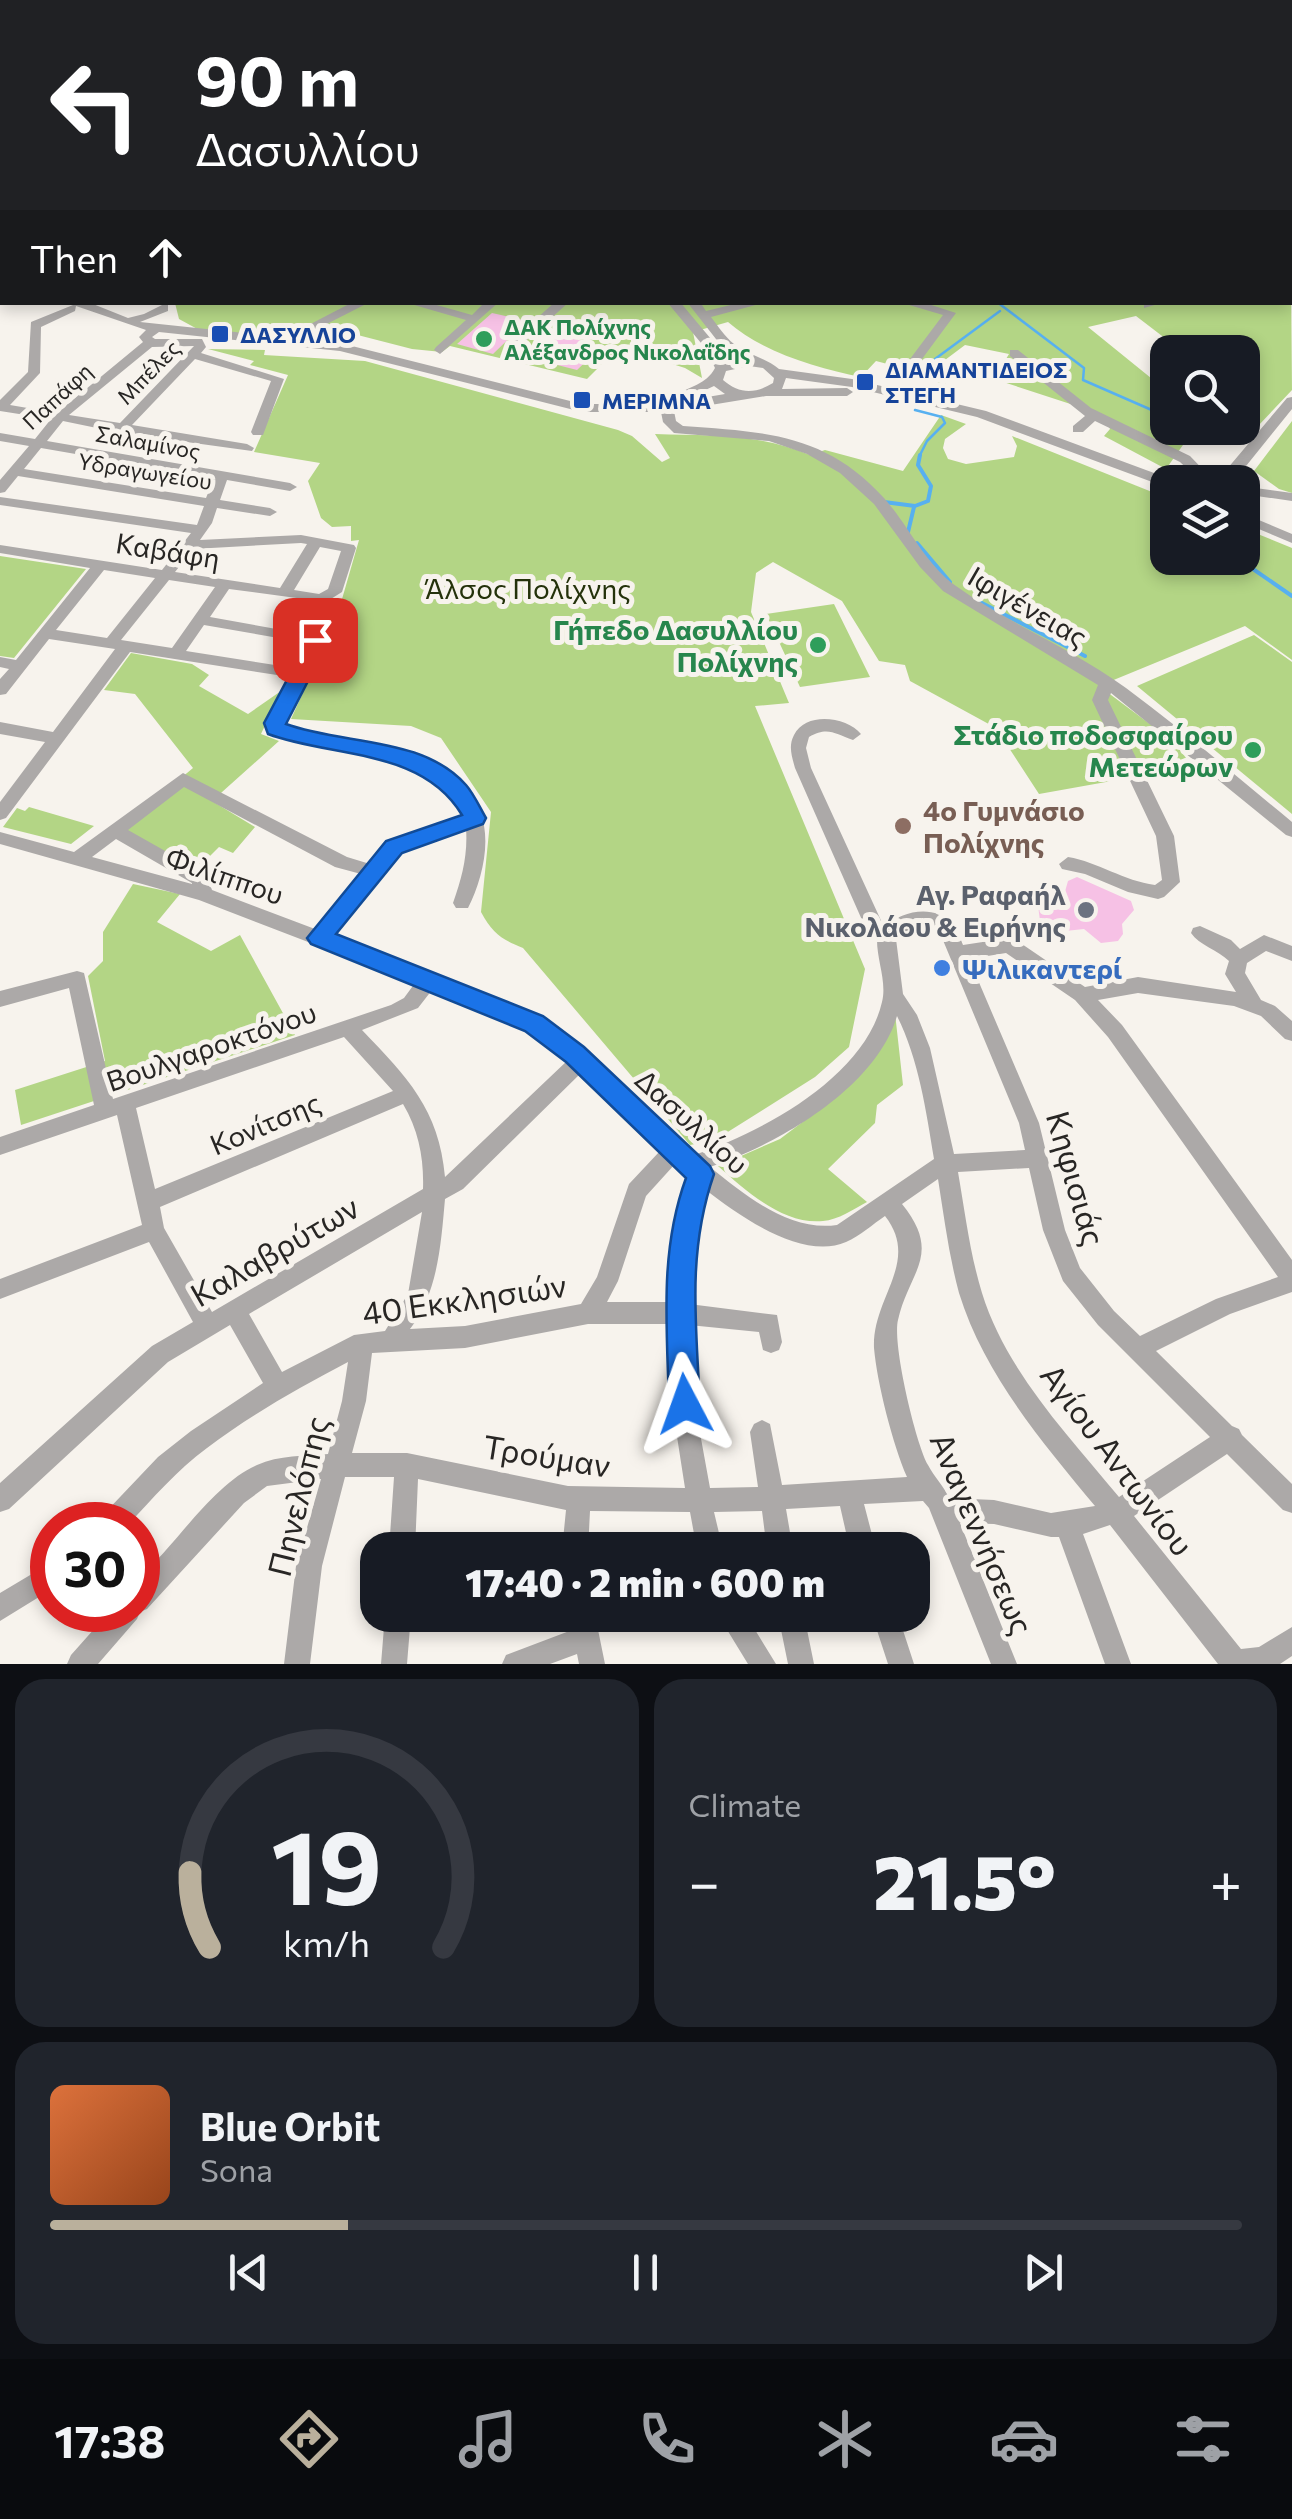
<!DOCTYPE html>
<html lang="en">
<head>
<meta charset="utf-8">
<style>
	body { margin:0; font-family:Commissioner,sans-serif; background:#20242c; color:#f1f3f6; height:100vh; display:flex; flex-direction:column; font-size:38px; white-space:nowrap }
	* { box-sizing:border-box; margin:0 }
	p { font-size:32px; color:#9ea1a6 }
	.icon { flex:none; width:55px; height:55px; fill:none; stroke:currentColor; stroke-width:2; stroke-linecap:round; stroke-linejoin:round }
	.map { position:relative; height:1664px; overflow:hidden }
	.side { display:flex; flex-direction:column; gap:15px; padding:15px; background:#0d0f14; flex:1 }
	.side>* { flex:none }
	.hud { position:absolute; left:0px; top:0px; width:1292px; height:305px; box-shadow:0 5px 15px #0003; background:#202124; color:#fff; overflow:hidden }
	.buttons { position:absolute; left:1150px; top:335px; display:grid; gap:20px }
	.buttons a { display:grid; place-items:center; width:110px; height:110px; border-radius:20px; background:#171b24; box-shadow:0 5px 15px #0003; font-size:50px }
	.speed { position:absolute; left:30px; top:1502px; display:flex; gap:20px; font-size:50px; font-weight:700; text-align:center }
	.speed>* { display:grid; place-content:center; width:130px; height:130px; border-radius:50%; background:#171b24; box-shadow:0 5px 15px #0003; line-height:1 }
	.speed .limit { border:15px solid #d22; background:#fff; color:#111 }
	.pin { position:absolute; display:grid; place-items:center; width:85px; height:85px; color:#fff; margin:-42px; border-radius:20px; box-shadow:0 5px 15px #0006 }
	.me { position:absolute; width:110px; margin:-55px; rotate:356deg; stroke-linejoin:round; filter:drop-shadow(0 0 8px #0008) }
	.turn { display:flex; align-items:center; gap:35px; height:210px; padding:0 30px; font-size:45px }
	.turn .icon { width:130px; height:130px; stroke-width:2.5 }
	.turn b { display:block; font-size:70px; line-height:85px }
	.then { display:flex; align-items:center; height:95px; padding:0 30px; background:#0003; gap:20px; font-size:38px }
	.big { font-size:75px; font-weight:800; line-height:1.1 }
	.side .card { flex:1; display:flex; flex-direction:column; justify-content:center; gap:15px; min-width:0; padding:0 35px; border-radius:30px; background:#20242c }
	.side .dial { align-items:center; gap:0 }
	.dial svg { height:260px; overflow:visible; fill:none; stroke:#363941; stroke-width:7; stroke-linecap:round; text-anchor:middle }
	.dial text { fill:#f1f3f6; stroke:none }
	.song { display:flex; align-items:center; gap:30px }
	.cover { width:120px; height:120px; border-radius:15px; background:linear-gradient(135deg,hsl(20 70% 55%),hsl(20 70% 35%)) }
	.played { height:10px; border-radius:5px; background:linear-gradient(90deg,#bab09c 25%,#363941 25%) }
	.keys { display:flex; justify-content:space-around; direction:ltr }
	.heat { display:flex; justify-content:space-between; align-items:center; font-size:55px; direction:ltr }
	.side .tiles { flex:1; display:grid; gap:15px; grid-template-columns:1fr 1fr }
	.card:last-child { grid-column:span 2 }
	.trip { position:absolute; left:360px; top:1532px; width:570px; height:100px; border-radius:30px; background:#171b24; box-shadow:0 5px 15px #0003; font-weight:800; line-height:100px; text-align:center }
	.dock { display:flex; height:160px; justify-content:space-around; align-items:center; background:#090b0e; color:#9ea1a6 }
	.dock .icon { width:70px; height:70px }
	.dock .selected { color:#bab09c }
	.dock b { font-size:45px; color:#f1f3f6 }
	.map>svg:first-child { display:block }
	.green { fill:#b3d585 }
	.lines { fill:none; stroke-linecap:round; stroke-linejoin:round }
	.stream-far1 { stroke:#57b0f0; stroke-width:2.5 }
	.stream { stroke:#57b0f0; stroke-width:4 }
	.building { fill:#f6c1e5 }
	.minor { fill:#aca9a8; fill-rule:evenodd }
	.major { stroke:#716b69; stroke-width:22 }
	.route { fill:#1a73e8; stroke:#114b97; stroke-width:2.5 }
	.transit-dot { fill:#1a4fb4; stroke:#f7f3ed; stroke-width:4 }
	.leisure-dot { fill:#2e9e5b; stroke:#f7f3ed; stroke-width:4 }
	.education-dot { fill:#8d6e63; stroke:#f7f3ed; stroke-width:4 }
	.worship-dot { fill:#6b7280; stroke:#f7f3ed; stroke-width:4 }
	.shop-dot { fill:#3f7fe0; stroke:#f7f3ed; stroke-width:4 }
	.labels { text-anchor:middle; dominant-baseline:central; stroke-width:10; stroke-linejoin:round; paint-order:stroke }
	.far-leisure-label { font-size:22px; font-weight:bold; fill:#27864d; stroke:#f7f3ed; text-anchor:start }
	.far-transit-label { font-size:22px; font-weight:bold; fill:#164399; stroke:#f7f3ed; text-anchor:start }
	.far-street-label { font-size:22px; fill:#282624; stroke:#f7f3ed }
	.street-label { font-size:28px; fill:#282624; stroke:#f7f3ed }
	.park-label { font-size:28px; fill:#24320b; stroke:#f7f3ed }
	.leisure-label { font-size:28px; font-weight:bold; fill:#27864d; stroke:#f7f3ed; text-anchor:end }
	.education-label { font-size:28px; font-weight:bold; fill:#785e54; stroke:#f7f3ed; text-anchor:start }
	.worship-label { font-size:28px; font-weight:bold; fill:#5b616d; stroke:#f7f3ed; text-anchor:end }
	.shop-label { font-size:28px; font-weight:bold; fill:#366cbe; stroke:#f7f3ed; text-anchor:start }
	.near-street-label { font-size:32px; fill:#282624; stroke:#f7f3ed }
</style>
</head>
<body>
<div class="map">
<svg width="1292" height="1664" viewBox="0 0 1292 1664">
	<rect width="100%" height="100%" fill="#f7f3ed"/>
	<path class="green" d="M282 0H1292V116L1290 2Z
		M1290 165 1292 390 1258 426 1243 421 1242 352H1183L1136 316 1088 327 1167 391 1168 428H1195L1166 469 1104 436 1110 429 1105 418 1095 412 994 379 1009 354 965 345 941 363 946 384 925 381 918 372 876 361 861 377C817 368 762 352 728 322L693 332 702 378 685 368 619 347 587 379 450 346 442 352 412 349 311 323 282 335 262 337 201 331 179 319 175 303 1290 302Z
		M208 349 265 350 264 355 365 361 618 430 632 436 662 462 670 458 655 434C710 436 759 433 810 455L825 450 903 471 941 415 966 424 945 439 943 448 948 459 966 464 1014 457 1017 446 1012 436 1167 498 1168 558H1242L1243 528 1292 548V660L1245 626 1099 686 1174 742 1186 758 1134 777 1039 794 996 728 910 681 905 665 879 661 842 601 773 562 756 573 751 612 789 703 755 706 865 969 849 1047 815 1077 715 1140 690 1145 523 948C501 939 493 934 481 912L491 812 441 738 411 726 291 719 336 620 359 540 351 541V526L332 527 321 518 308 481 320 463 254 452 288 375 250 365 254 361Z
		M1292 421V493L1279 489 1254 471Z
		M0 556 86 569 14 658 0 656Z
		M834 604 870 677 800 687 766 614Z
		M1254 635 1292 662V814L1137 686Z
		M131 653 192 664 209 675 199 686 248 714 281 691 261 734 279 741 212 801 255 827 233 853 219 847 196 870 121 828 193 768 135 694 104 690Z
		M29 807 94 826 71 844 3 827 17 808 25 811Z
		M133 884 180 894 157 922 211 951 240 935 295 1035 21 1125 15 1090 105 1061 88 976 103 961V932Z
		M895 1013 903 1085 877 1105 875 1123 828 1169 867 1202C854 1209 838 1220 823 1221 783 1225 745 1190 718 1166L780 1139 829 1102Z"/>
	<g class="lines">
		<path class="stream-far1" d="M997 302 1084 368 1083 380 1154 411 1168 423
			M925 381 935 359 1000 311
			M915 410 942 417 945 423 927 441 919 457"/>
		<path class="stream" d="M884 502 915 506 928 501 931 486 918 465 920 455
			M908 532 914 507
			M917 543 950 582
			M1237 558 1292 596
			M978 601 1085 656"/>
	</g>
	<path class="building" d="M492 313 527 321 493 354 457 344Z
		M557 334 602 346 577 370 518 355 550 349 544 338Z
		M1077 877 1131 901 1134 910 1122 924 1123 934 1118 941 1101 943 1084 929 1056 932 1040 921 1038 905 1049 897 1064 895 1068 881Z"/>
	<g class="lines">
		<path class="minor" d="M954 0H991L993 2H952Z
			M1002 0H1042L1044 2H1006Z
			M0 9 2 10V17L0 16Z
			M0 44H2V50H0Z
			M1290 45H1292V51H1290Z
			M0 63 2 64V73L0 72Z
			M1290 70 1292 71V77L1290 76Z
			M2 89V95L0 96V90Z
			M2 111V117L0 118V112Z
			M0 130H2V136H0Z
			M1290 172H1292V179H1290Z
			M0 231H2V240H0Z
			M1290 274H1292V281H1290Z
			M0 277H2V284H0Z
			M1290 293 1292 294V302L1290 301Z
			M70 302H88L128 318 144 314 164 304 168 305V311L140 322 340 343 582 404H660L659 399 665 395 670 396 672 403 725 394 714 386 686 399 681 400 675 396C689 386 706 385 715 368L706 349 667 302H680L716 345 725 363 743 360 723 348 687 302H700L706 311 743 302H767L711 317C718 326 725 337 734 344 748 355 766 358 779 369L852 379 986 411 1173 480 1175 482H1168V487L1163 486 977 417 852 387 786 378 782 389 847 388 853 392 847 396H766L674 411 676 421 683 426C764 432 825 433 884 498 909 526 925 564 956 586 1009 624 1073 649 1126 688 1183 730 1237 777 1292 822V837L1286 835 1111 693 1108 700 1174 836 1180 882 1164 897 1158 899 1128 892 1085 874 1062 869 1059 864 1068 857C1098 862 1124 881 1155 885L1162 880 1156 836 1092 700 1098 685 943 591 920 567 874 504 840 473 807 454 769 441 674 433 663 422 661 412H582L340 351 159 332 152 337 155 339H202L206 347 201 353 284 379 263 435H253L251 432 271 381 195 359 132 425 247 444 254 448 252 451 121 433 63 421 47 441 290 483 297 487 290 491 227 480 220 500 270 508 277 512 270 516 217 508 212 523 200 540 301 535 354 545 356 548 342 592 326 602 229 589 210 617 321 637 324 640 284 721 286 728C354 753 444 733 480 812 492 840 482 881 468 908H456L453 903C462 878 468 855 466 828L400 852 332 936 528 1010 588 1054 694 1155C761 1133 865 1077 882 1002 887 982 877 961 877 940L871 937 862 920 795 768C792 757 788 746 794 735 806 711 847 717 861 734L853 740C835 734 828 726 809 737L806 748 811 768 884 927C902 911 933 904 952 923 958 928 960 938 963 945L1009 938 1016 940 1085 987 1138 977 1236 992 1225 974 1229 961C1218 950 1199 945 1191 933L1193 928 1200 926 1231 940 1240 949 1264 935 1292 946V961L1266 951 1247 963 1245 973 1261 1000 1275 1006 1292 1021V1041L1285 1039 1261 1016 1234 1006 1138 993 1098 1000 1122 1025 1292 1260V1292L1230 1314 1156 1351 1232 1426 1239 1429 1242 1435 1292 1484V1513L1283 1510 1227 1454 1134 1516 1241 1649 1259 1647 1292 1627V1656L1280 1664H1218L1110 1525 1083 1534 1131 1664H1105L1059 1537H1051L994 1524 960 1523 1017 1664H991L929 1508 923 1501 864 1504 876 1550H850L840 1506 786 1509 793 1550H767L762 1511 714 1512 723 1550H697L690 1512 590 1511 588 1550H562L566 1510 418 1479 415 1550H389L394 1477H345L322 1566 310 1664H284L296 1566 321 1479 267 1486 244 1503 147 1609 140 1612 137 1619 98 1664H67L71 1655 111 1610H138V1553L155 1562C184 1532 219 1481 257 1465 279 1455 305 1456 328 1454L342 1401 348 1362C299 1388 250 1415 207 1448 177 1470 153 1498 128 1525H99L102 1516 158 1457 191 1431 263 1383 230 1325 168 1362 9 1509 0 1512V1483L152 1346 193 1322 149 1242 0 1299V1279L142 1225 117 1115 0 1155V1137L94 1105 69 988 0 1007V991L77 971 84 973 113 1099 391 1005 404 998 415 983 199 900 0 844V832L74 852 183 773 347 857 370 864 388 842 464 815C438 745 331 757 272 735L268 721 290 677 130 652 6 818 0 820V802L45 742 0 734V722L53 732 115 649 49 639 6 694 0 695V679L9 669 0 667V657L16 660 90 568 0 553V545L162 570 191 533 0 505V497L197 525 204 506 18 476 5 492 0 493V480L29 446 0 441V433L35 439 51 419 0 411V400L28 372 31 322 73 305ZM76 306 146 330 139 337 143 342 57 413 10 405 40 373 41 327 75 311ZM194 346 120 423 69 415 152 347ZM749 366 763 368 774 378 773 383C755 394 739 394 723 380L726 371ZM41 448 214 478 206 498 24 469ZM301 543 307 544 280 588 175 572 193 549ZM320 547 341 551 328 589 319 594 294 590ZM104 570 155 578 107 638 56 630ZM169 580 215 587 172 648 121 640ZM204 625 307 643 294 668 186 651ZM184 787 335 867 361 874 315 929 212 890 206 874 128 830ZM116 839 192 883V884L92 857ZM915 925 928 926 940 933 1019 1123 1025 1150 954 1154 930 1048 917 1015 903 994 896 939ZM1006 953 1075 1000 1108 1037 1278 1277 1216 1299 1140 1336 1114 1311 1080 1268 1065 1230 1039 1123 969 959ZM432 990 514 1022 568 1060 445 1177C439 1109 407 1077 362 1030L418 1008ZM897 1016C919 1060 926 1111 934 1159L837 1225C789 1232 745 1195 710 1167 777 1145 876 1088 897 1016ZM344 1037 393 1091 155 1189 136 1108ZM581 1073 660 1151 629 1184 597 1277 581 1304 465 1326 410 1329C438 1293 441 1244 445 1199L463 1189ZM403 1104C419 1131 424 1159 423 1189L212 1312 164 1228 160 1207ZM675 1164 690 1176C675 1218 668 1258 666 1302H607L618 1281 646 1196ZM1029 1168 1043 1230 1063 1281 1098 1325 1210 1437 1119 1497C1068 1435 1006 1371 982 1293 970 1254 965 1212 958 1172ZM938 1179C944 1217 949 1256 959 1293 984 1374 1042 1442 1095 1506L1051 1513 994 1500 949 1498C944 1486 934 1477 928 1465 916 1444 892 1344 898 1320 909 1271 943 1255 902 1204ZM706 1190C739 1216 803 1261 846 1242 860 1236 873 1224 885 1216 921 1262 872 1297 874 1348 877 1383 893 1445 907 1477L782 1485 770 1424 762 1420 754 1424 750 1432 758 1487 710 1488 696 1411 689 1325 759 1332 763 1350 771 1353 779 1350 782 1342 777 1315 689 1304C690 1264 693 1227 706 1190ZM422 1212 408 1294 385 1331 354 1335 282 1372 249 1314ZM588 1324H666L673 1411 685 1488 568 1486 407 1453H352L366 1401 372 1353 465 1348Z
			M353 302H370L305 335 295 332Z
			M404 302H426L472 315 485 302H499L440 354 434 350 436 347 466 320Z
			M555 302H569L517 349H509V343Z
			M899 302H922L956 313 905 382 901 383 895 379 943 315Z
			M1144 302H1165L1144 308Z
			M1010 350H1018L1091 408 1190 456 1215 482H1201L1180 462 1095 421 1083 432H1073V426L1085 416 1010 356Z
			M1292 397V409L1238 476 1229 482H1216L1287 398Z
			M1248 487 1292 493V501L1243 494V488Z
			M1242 513 1292 534V543L1242 522Z
			M52 1562V1589L0 1621V1593Z
			M385 1615H411L407 1664H381Z
			M569 1615H595L605 1664H579L577 1654 550 1664H502L506 1655 572 1630Z
			M718 1615H746L776 1664H748Z
			M778 1615H804L814 1664H788Z
			M872 1615H898L914 1664H888Z"/>
		<path class="major" d="M16 2 22 0"/>
	</g>
	<path class="route" d="M315 633 322 635 327 644 286 724C343 745 423 736 466 785 474 794 480 808 486 818L483 824 402 853 336 934 543 1016 584 1047 710 1166 714 1174C687 1252 696 1323 700 1404L696 1415 685 1419 674 1415 669 1404C667 1327 659 1252 686 1178L566 1062 525 1031 311 944 307 938 386 841 462 815C422 748 333 758 268 734L264 723 306 644 305 640Z"/>
	<g class="transit-dot">
		<rect x="210" y="324" width="20" height="20" rx="5"/>
		<rect x="855" y="372" width="20" height="20" rx="5"/>
		<rect x="572" y="390" width="20" height="20" rx="5"/>
	</g>
	<g class="leisure-dot">
		<circle cx="484" cy="339" r="10"/>
		<circle cx="818" cy="645" r="10"/>
		<circle cx="1253" cy="750" r="10"/>
	</g>
	<circle class="education-dot" cx="903" cy="826" r="10"/>
	<circle class="worship-dot" cx="1086" cy="910" r="10"/>
	<circle class="shop-dot" cx="942" cy="968" r="10"/>
	<g class="labels">
		<g class="far-leisure-label">
			<text x="504" y="326">ΔΑΚ Πολίχνης<tspan x="504" dy="25">Αλέξανδρος Νικολαΐδης</tspan></text>
		</g>
		<g class="far-transit-label">
			<text x="240" y="334">ΔΑΣΥΛΛΙΟ</text>
			<text x="885" y="369">ΔΙΑΜΑΝΤΙΔΕΙΟΣ<tspan x="885" dy="25">ΣΤΕΓΗ</tspan></text>
			<text x="602" y="400">ΜΕΡΙΜΝΑ</text>
		</g>
		<g class="far-street-label">
			<text transform="translate(148 372) rotate(-46)">Μπέλες</text>
			<text transform="translate(57 396) rotate(-43)">Παπάφη</text>
			<text transform="translate(148 442) rotate(10)">Σαλαμίνος</text>
			<text transform="translate(145 471) rotate(9)">Υδραγωγείου</text>
		</g>
		<g class="street-label">
			<text transform="translate(168 550) rotate(9)">Καβάφη</text>
			<text transform="translate(1028 606) rotate(30)">Ιφιγένειας</text>
			<text transform="translate(225 875) rotate(19)">Φιλίππου</text>
			<text transform="translate(211 1046) rotate(-19)">Βουλγαροκτόνου</text>
			<text transform="translate(692 1121) rotate(42)">Δασυλλίου</text>
			<text transform="translate(265 1123) rotate(-23)">Κονίτσης</text>
		</g>
		<g class="park-label">
			<text x="528" y="588">Άλσος Πολίχνης</text>
		</g>
		<g class="leisure-label">
			<text x="798" y="629">Γήπεδο Δασυλλίου<tspan x="798" dy="32">Πολίχνης</tspan></text>
			<text x="1233" y="734">Στάδιο ποδοσφαίρου<tspan x="1233" dy="32">Μετεώρων</tspan></text>
		</g>
		<g class="education-label">
			<text x="923" y="810">4ο Γυμνάσιο<tspan x="923" dy="32">Πολίχνης</tspan></text>
		</g>
		<g class="worship-label">
			<text x="1066" y="894">Αγ. Ραφαήλ<tspan x="1066" dy="32">Νικολάου &amp; Ειρήνης</tspan></text>
		</g>
		<g class="shop-label">
			<text x="962" y="968">Ψιλικαντερί</text>
		</g>
		<g class="near-street-label">
			<text transform="translate(1077 1178) rotate(74)">Κηφισιάς</text>
			<text transform="translate(274 1250) rotate(-30)">Καλαβρύτων</text>
			<text transform="translate(464 1298) rotate(-8)">40 Εκκλησιών</text>
			<text transform="translate(547 1455) rotate(9)">Τρούμαν</text>
			<text transform="translate(1118 1459) rotate(53)">Αγίου Αντωνίου</text>
			<text transform="translate(297 1496) rotate(-76)">Πηνελόπης</text>
			<text transform="translate(983 1533) rotate(67)">Αναγεννήσεως</text>
		</g>
	</g>
</svg>
<div class="buttons">
<a><svg class="icon" aria-label="search" viewBox="0 0 24 24"><circle cx="10" cy="10" r="6"/><path d="M15 15l6 6"/></svg></a>
<a><svg class="icon" aria-label="layers" viewBox="0 0 24 24"><path d="M12 4l9 5-9 5-9-5zM3 14l9 5 9-5"/></svg></a>
</div>
<div class="speed"><div class="limit">30</div></div>
<div class="pin" style="left:315px;top:640px;background:#d93025"><svg class="icon" aria-label="arrive" viewBox="0 0 24 24"><path d="M6 21V4h12l-3 4 3 4H6"/></svg></div>
<svg class="me" style="left:685px;top:1404px" viewBox="-20 -20 40 40"><path d="M0-17L14 15 0 8-14 15z" fill="#1a73e8" stroke="#fff" stroke-width="4"/></svg>
<div class="trip">17:40 · 2 min · 600 m</div>
<div class="hud">
<div class="turn"><svg class="icon" aria-label="left" viewBox="0 0 24 24"><path d="M17 20v-9H6M10 6l-5 5 5 5"/></svg><div><b>90 m</b>Δασυλλίου</div></div>
<div class="then">Then<svg class="icon" aria-label="ahead" viewBox="0 0 24 24"><path d="M12 20V5M6 11l6-6 6 6"/></svg></div>
</div>
</div>
<section class="side">
<div class="tiles">
<div class="card dial"><svg viewBox="0 0 100 80">
<path d="M14 69A42 42 0 1 1 86 69"/>
<path d="M14 69A42 42 0 0 1 8 46" stroke="#bab09c"/>
<text x="50" y="56" font-size="32" font-weight="700">19</text>
<text x="50" y="72" font-size="11">km/h</text>
</svg></div>
<div class="card"><p>Climate</p>
<div class="heat"><a>−</a><b class="big">21.5°</b><a>+</a></div>
</div>
<div class="card">
<div class="song"><i class="cover"></i><div><b>Blue Orbit</b><p>Sona</p></div></div>
<div class="played"></div>
<div class="keys"><svg class="icon" aria-label="previous" viewBox="0 0 24 24"><path d="M18 5L8 12l10 7zM5 5v14"/></svg><svg class="icon" aria-label="pause" viewBox="0 0 24 24"><path d="M8 5v14M16 5v14"/></svg><svg class="icon" aria-label="next" viewBox="0 0 24 24"><path d="M6 5l10 7-10 7zM19 5v14"/></svg></div>
</div>
</div>
</section>
<nav class="dock">
<b>17:38</b>
<svg class="icon selected" aria-label="directions" viewBox="0 0 24 24"><path d="M12 3l9 9-9 9-9-9zM9 14v-3h6M13 9l2 2-2 2"/></svg>
<svg class="icon" aria-label="music" viewBox="0 0 24 24"><path d="M9 18V5l10-2v13"/><circle cx="6" cy="18" r="3"/><circle cx="16" cy="16" r="3"/></svg>
<svg class="icon" aria-label="phone" viewBox="0 0 24 24"><path d="M5 4h4l2 5-3 2q2 4 5 5l2-3 5 2v4C11 20 4 13 5 4z"/></svg>
<svg class="icon" aria-label="climate" viewBox="0 0 24 24"><path d="M12 3v18M4 7l16 10M4 17L20 7"/></svg>
<svg class="icon" aria-label="car" viewBox="0 0 24 24"><path d="M5 17H2v-5l4-1 3-4h7l3 4 3 1v5h-3M9 17h6M6 11h13"/><circle cx="7" cy="17" r="2"/><circle cx="17" cy="17" r="2"/></svg>
<svg class="icon" aria-label="filters" viewBox="0 0 24 24"><path d="M4 7h16M4 17h16"/><circle cx="9" cy="7" r="2"/><circle cx="15" cy="17" r="2"/></svg>
</nav>
</body>
</html>
